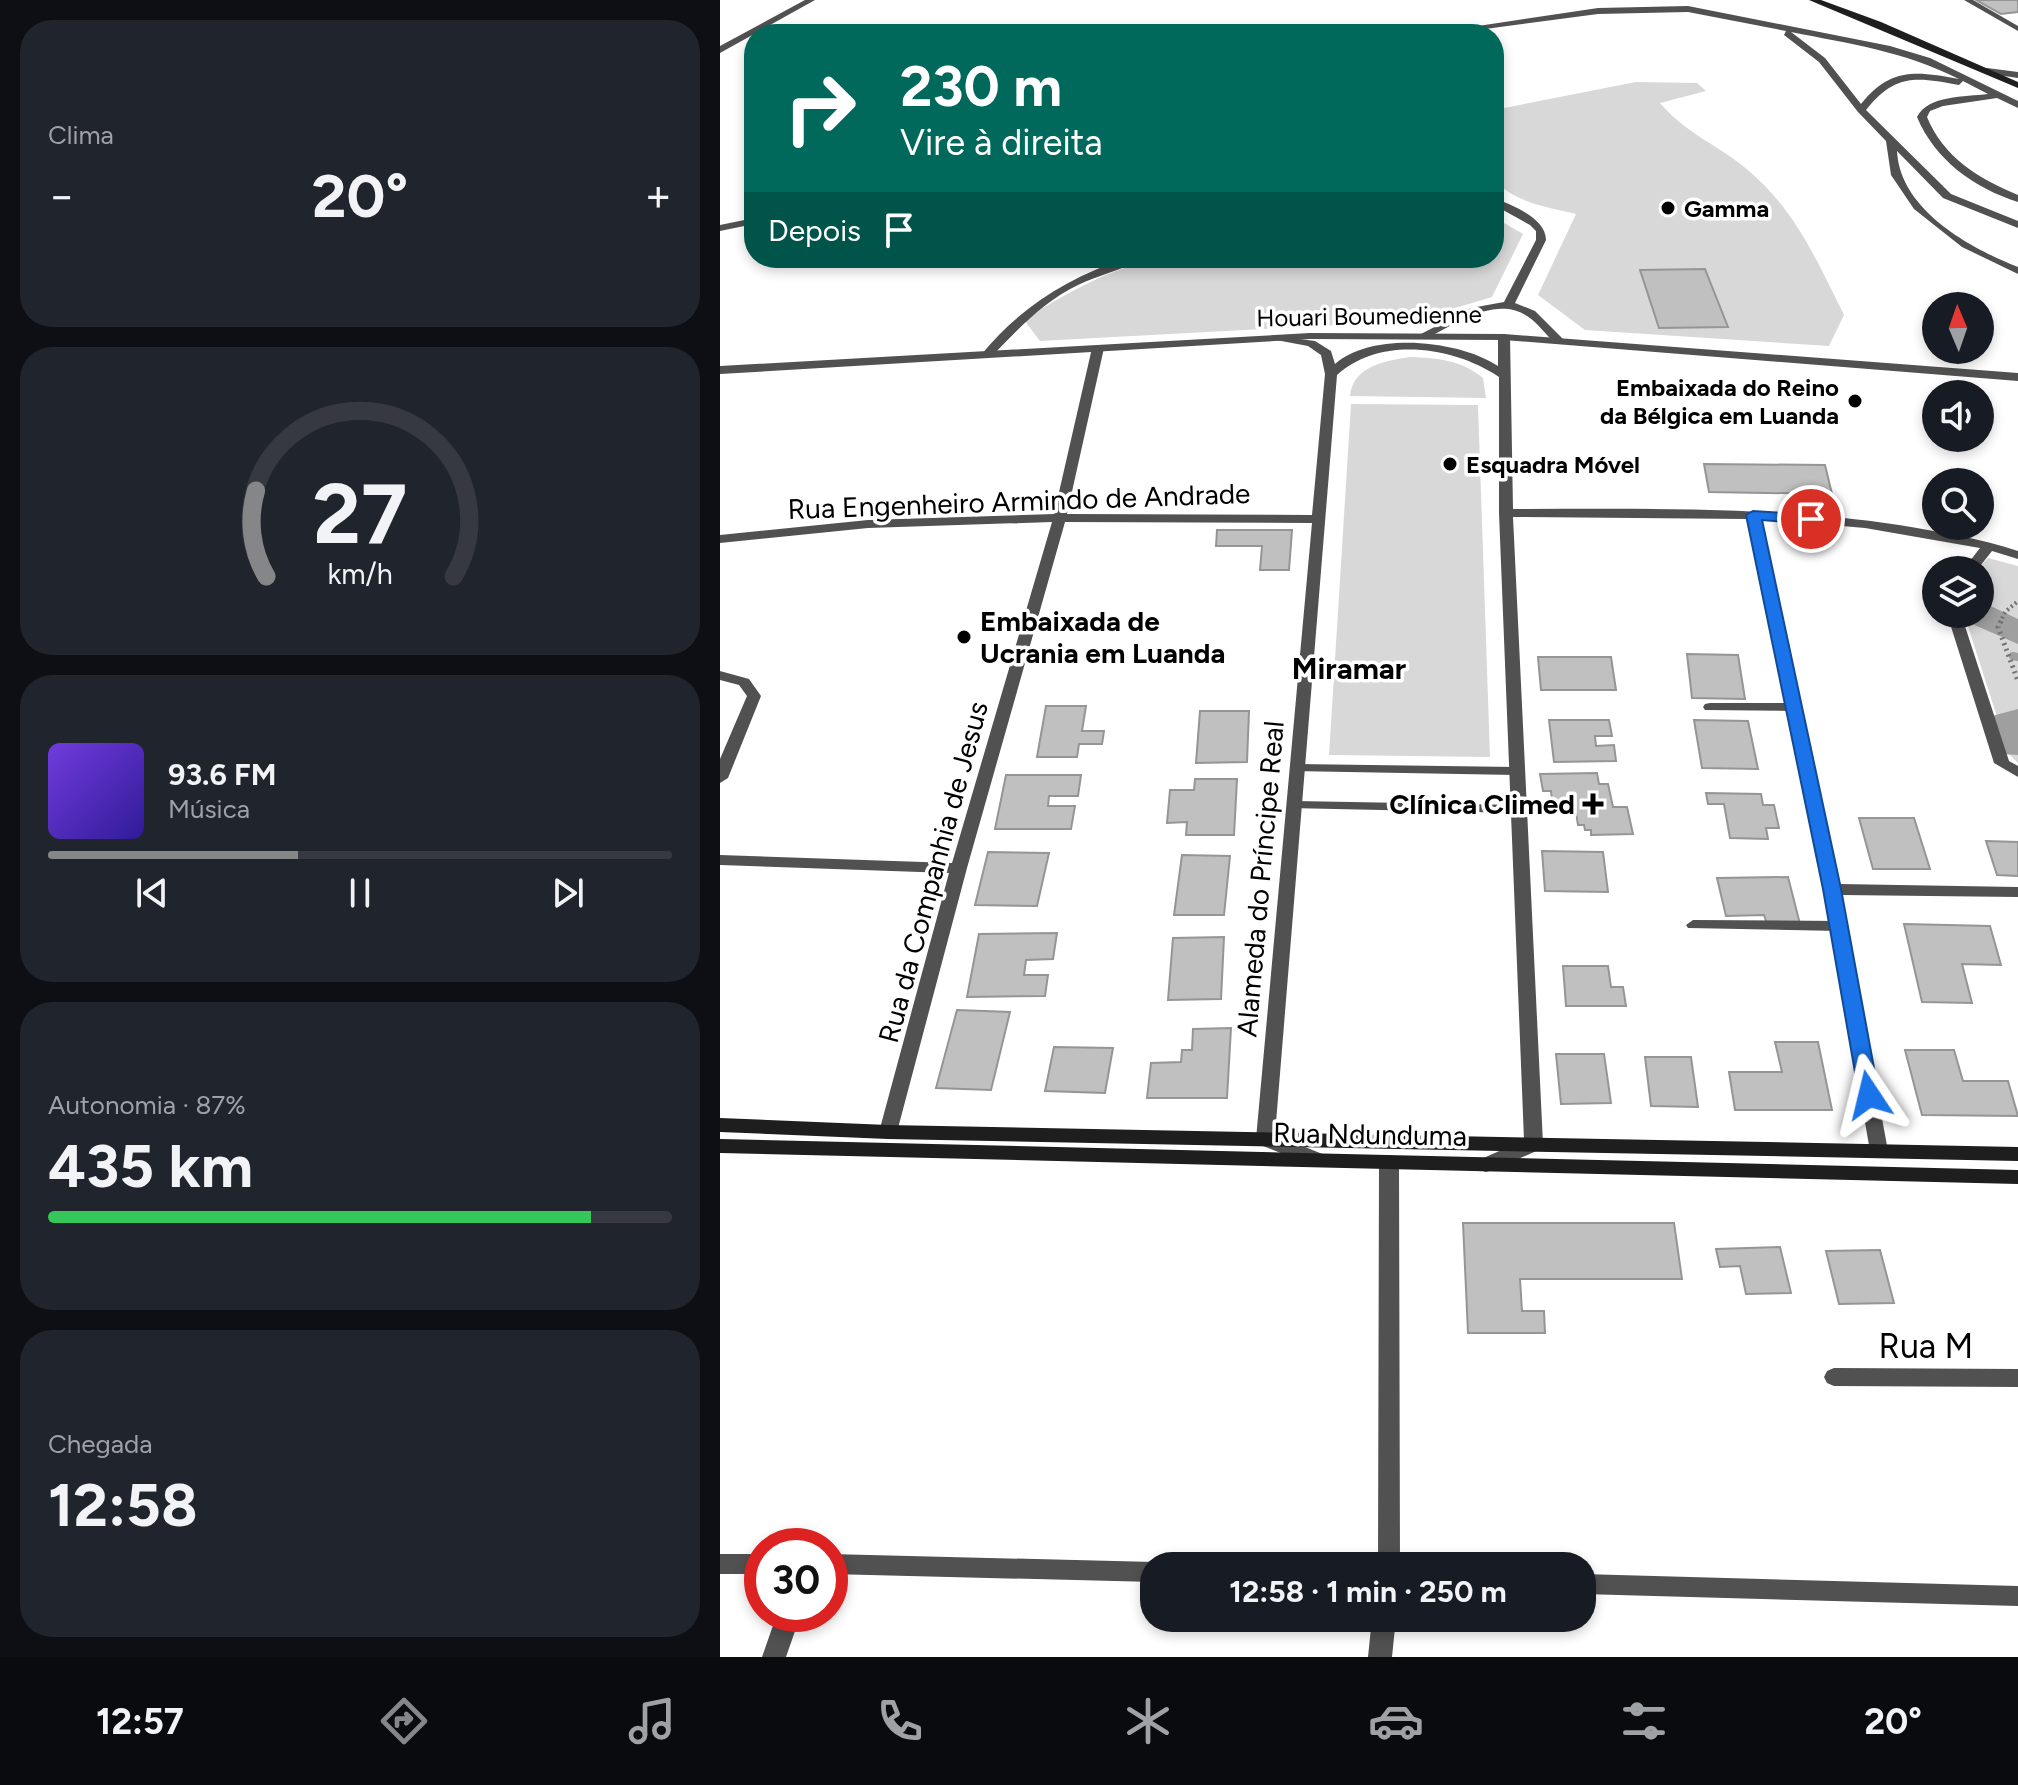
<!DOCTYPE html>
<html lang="pt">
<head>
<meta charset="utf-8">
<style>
	body { margin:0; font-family:Figtree,sans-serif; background:#20242c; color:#f1f3f6; height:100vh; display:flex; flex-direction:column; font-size:30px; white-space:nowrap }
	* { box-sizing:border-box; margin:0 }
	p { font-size:26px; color:#9ea1a6 }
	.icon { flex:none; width:44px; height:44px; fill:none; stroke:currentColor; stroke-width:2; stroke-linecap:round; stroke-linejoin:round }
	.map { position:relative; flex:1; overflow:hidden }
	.details { display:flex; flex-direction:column; gap:20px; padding:20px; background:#0d0f14; width:720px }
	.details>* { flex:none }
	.guide { position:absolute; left:24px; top:24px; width:760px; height:244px; border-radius:32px; box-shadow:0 4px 12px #0003; background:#00695c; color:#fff; overflow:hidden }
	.needle { width:52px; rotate:358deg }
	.tools { position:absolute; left:1202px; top:292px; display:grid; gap:16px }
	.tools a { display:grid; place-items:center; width:72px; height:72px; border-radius:50%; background:#171b24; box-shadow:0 4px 12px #0003; font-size:40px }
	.speed { position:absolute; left:24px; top:1528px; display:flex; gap:16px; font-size:40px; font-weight:700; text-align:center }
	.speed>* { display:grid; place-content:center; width:104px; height:104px; border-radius:50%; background:#171b24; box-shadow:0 4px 12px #0003; line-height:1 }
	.speed .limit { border:12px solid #d22; background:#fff; color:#111 }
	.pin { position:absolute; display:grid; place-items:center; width:68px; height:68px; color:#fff; margin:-34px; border:4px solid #fff; border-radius:50%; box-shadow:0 2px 8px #0007 }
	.me { position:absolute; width:88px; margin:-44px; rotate:350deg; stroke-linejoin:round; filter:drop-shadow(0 0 6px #0008) }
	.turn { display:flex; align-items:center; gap:28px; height:168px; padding:0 24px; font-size:36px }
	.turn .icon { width:104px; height:104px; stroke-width:2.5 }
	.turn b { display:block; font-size:56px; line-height:68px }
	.then { display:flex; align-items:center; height:76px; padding:0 24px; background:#0003; gap:16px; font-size:30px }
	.big { font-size:60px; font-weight:700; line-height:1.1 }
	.details .tile { flex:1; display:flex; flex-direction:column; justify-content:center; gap:12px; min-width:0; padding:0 28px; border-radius:32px; background:#20242c }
	.details .dial { align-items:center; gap:0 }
	.dial svg { height:208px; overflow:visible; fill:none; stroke:#363941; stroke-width:7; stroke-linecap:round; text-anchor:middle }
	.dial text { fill:#f1f3f6; stroke:none }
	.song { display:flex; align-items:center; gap:24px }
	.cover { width:96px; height:96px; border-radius:12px; background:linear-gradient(135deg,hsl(260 70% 55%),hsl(250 70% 35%)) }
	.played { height:8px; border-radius:4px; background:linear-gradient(90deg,#858687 40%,#363941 40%) }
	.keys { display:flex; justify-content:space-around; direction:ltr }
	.heat { display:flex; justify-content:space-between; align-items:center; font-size:44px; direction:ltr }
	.charge { height:12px; border-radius:6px; background:linear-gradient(90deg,#34c759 87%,#363941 0) }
	.trip { position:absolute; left:420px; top:1552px; width:456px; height:80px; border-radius:32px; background:#171b24; box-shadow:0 4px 12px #0003; font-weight:700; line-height:80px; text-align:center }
	.dock { display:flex; height:128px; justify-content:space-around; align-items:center; background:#090b0e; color:#9ea1a6 }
	.dock .icon { width:56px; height:56px }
	.dock .active { color:#858687 }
	.dock b { font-size:36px; color:#f1f3f6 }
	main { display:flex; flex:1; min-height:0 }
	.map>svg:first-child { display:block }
	.green { fill:#d8d8d8 }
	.water { fill:#9f9f9f }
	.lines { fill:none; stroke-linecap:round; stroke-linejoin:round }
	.stream { stroke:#9f9f9f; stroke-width:8 }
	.canal { fill:#9f9f9f; fill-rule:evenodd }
	.building { fill:#c0c0c0; stroke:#959595; stroke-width:2 }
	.path-far1 { stroke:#737373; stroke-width:4; stroke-dasharray:2 3; stroke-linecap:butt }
	.path { stroke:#737373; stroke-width:5; stroke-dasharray:2 4; stroke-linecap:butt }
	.service { fill:#515151; fill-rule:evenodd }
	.minor { fill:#515151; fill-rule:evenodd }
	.tertiary { fill:#515151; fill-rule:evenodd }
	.secondary { fill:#1e1e1e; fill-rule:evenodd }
	.route { fill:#1a73e8; stroke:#114b97; stroke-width:2 }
	.poi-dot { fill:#000; stroke:#fff; stroke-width:3 }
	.labels { text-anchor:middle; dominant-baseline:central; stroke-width:7; stroke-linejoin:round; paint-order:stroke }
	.far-poi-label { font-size:24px; font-weight:bold; fill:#000; stroke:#fff; text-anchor:start }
	.far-street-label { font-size:24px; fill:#000; stroke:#fff }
	.street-label { font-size:28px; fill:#000; stroke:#fff }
	.poi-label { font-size:28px; font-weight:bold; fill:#000; stroke:#fff; text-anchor:start }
	.neighbourhood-label { font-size:30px; font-weight:bold; fill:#000; stroke:#fff }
	.near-street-label { font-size:34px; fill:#000; stroke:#fff }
</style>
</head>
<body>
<main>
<section class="details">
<div class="tile"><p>Clima</p>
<div class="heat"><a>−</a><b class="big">20°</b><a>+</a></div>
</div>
<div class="tile dial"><svg viewBox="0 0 100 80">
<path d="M14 69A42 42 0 1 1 86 69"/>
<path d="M14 69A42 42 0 0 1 10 36" stroke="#858687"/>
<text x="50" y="56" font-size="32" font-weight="700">27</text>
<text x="50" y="72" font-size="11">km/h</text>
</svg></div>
<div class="tile">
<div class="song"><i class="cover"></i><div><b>93.6 FM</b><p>Música</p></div></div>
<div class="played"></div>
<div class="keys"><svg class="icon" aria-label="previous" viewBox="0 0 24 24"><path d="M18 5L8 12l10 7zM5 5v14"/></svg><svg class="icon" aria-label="pause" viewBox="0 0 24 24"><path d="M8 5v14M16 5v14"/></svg><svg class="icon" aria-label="next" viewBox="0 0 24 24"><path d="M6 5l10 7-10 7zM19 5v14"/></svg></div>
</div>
<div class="tile"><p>Autonomia · 87%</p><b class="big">435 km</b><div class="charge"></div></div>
<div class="tile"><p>Chegada</p><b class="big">12:58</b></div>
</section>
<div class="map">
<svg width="1298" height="1657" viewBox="0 0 1298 1657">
	<rect width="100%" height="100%" fill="#fff"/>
	<path class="green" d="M916 82 977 83 986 91 940 103C966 134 999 145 1029 171 1076 211 1097 261 1124 315L1109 346 865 330 818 295 856 214C828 207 794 203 774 179V148L779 146 774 110Z
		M774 217 803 234 772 297 692 321 320 341 304 320C345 293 387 271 435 258H774Z
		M690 357C718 358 741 360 763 378L766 398 630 396C633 366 665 361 690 357Z
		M631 404 758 405 770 757 609 755Z
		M1268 558 1298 566V763L1289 754 1244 614H1260V570H1256Z"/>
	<path class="water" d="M1260 601 1298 619V636L1252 614H1260Z"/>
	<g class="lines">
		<path class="stream" d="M1293 656 1298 657"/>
		<path class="canal" d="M1260 608 1298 626V644L1243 620 1239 614H1260Z
			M1298 709V755L1281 754 1268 722 1272 716Z"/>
	</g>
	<path class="building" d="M1256 0H1298V12L1281 14Z
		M985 269 1008 327 939 328 920 270Z
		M984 464 1105 465 1112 494 989 492Z
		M497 530H572L569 570H540L542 546H496Z
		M967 654 1018 655 1025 699 972 698Z
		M818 657H891L896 690H821Z
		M326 706H366L362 731H384L382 744H359L357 757H317Z
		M480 711H529L527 762 476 763Z
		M829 720H889L892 736H875L876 746 894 745 896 761 834 762Z
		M974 720 1028 721 1038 769 982 768Z
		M877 773 879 784H888L893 807H907L913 834 871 835V830H865L864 825H858L854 800H832L831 791H823L820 774Z
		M286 775H361L358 796H329L328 806H355L351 829H275Z
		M475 779H517L514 835H466L467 822 447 823 450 790H474Z
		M986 793 1041 794 1043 805H1054L1059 828H1046L1048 839 1010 838 1004 804H988Z
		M1139 818H1194L1210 869H1153Z
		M1266 841 1298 842V876L1277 875Z
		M822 851 883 852 888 892 825 891Z
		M268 852 329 853 317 906 255 905Z
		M462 855 510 856 504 915H454Z
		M1068 877 1080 924H1047L1044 915 1006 916 997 878Z
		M1184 924 1270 926 1281 965 1242 964 1252 1003 1202 1002Z
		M337 933 333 959 306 960 304 975H328L325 996 247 997 259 934Z
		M504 937 501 999 448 1000 453 938Z
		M843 966H888L891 987H903L906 1006H846Z
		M237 1010 290 1012 271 1090 216 1088Z
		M511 1028 507 1098H427L431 1063 461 1062 462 1050H472L473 1029Z
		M1055 1042H1098L1112 1110H1015L1009 1072H1062Z
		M334 1047 393 1048 385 1093 325 1091Z
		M1185 1050H1234L1243 1081H1288L1298 1116 1202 1115Z
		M836 1054H884L891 1103 841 1104Z
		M925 1057H971L978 1107 931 1106Z
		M743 1223H954L962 1279H800L802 1311H824L825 1333H748Z
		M1060 1247 1071 1293 1026 1294 1020 1266 1000 1267 996 1249Z
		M1160 1250 1174 1303 1119 1304 1106 1251Z"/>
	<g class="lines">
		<path class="path-far1" d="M1280 623 1285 612 1298 601"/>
		<path class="path" d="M1281 621 1278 627 1298 681"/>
		<path class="service" d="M1244 0H1253L1298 26V31Z
			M990 703H1074L1081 707 1074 711 985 710 983 707 985 704Z
			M577 764 796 767 803 771 796 775 572 771 570 768Z
			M574 801 799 805 806 809 799 813 569 808 567 805Z
			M973 920 1119 921 1126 926 1119 931 968 928 966 925Z"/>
		<path class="minor" d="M968 6 1170 46 1210 58 1298 101V108L1277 98 1223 106 1210 111 1207 117C1224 158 1258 178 1298 195V202C1254 188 1215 160 1197 117 1208 95 1245 97 1268 94L1243 81 1239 85C1197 77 1175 73 1146 110L1231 194 1298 221V228L1223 198 1177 151C1180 210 1250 248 1298 267V274L1242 247 1194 209 1171 175 1166 141 1138 112 1099 62 1064 35 1066 31 968 12 878 14 728 34H705L878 8ZM1071 32C1131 44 1183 51 1239 79 1197 71 1170 67 1141 104L1105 58Z
			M774 198C792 205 826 218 826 240L795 303 815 311 843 339V343H835C826 335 818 323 807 316 777 296 738 322 711 336L701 334 751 308 784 302 816 240V231L810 225 774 205Z
			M34 218V224L0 231V225Z
			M406 258H421C404 270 378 275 358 285 323 302 297 330 271 357L261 355C300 307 348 278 406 258Z
			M784 334 790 337 793 509C922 509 1051 506 1179 525 1219 532 1260 538 1298 551V559L1272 551 1257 570H1243L1260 548 1145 528 1041 519 1119 884 1298 887V897L1121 895 1168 1151 1166 1156 1159 1158 1152 1156 1150 1151 1104 889 1027 519 793 517 823 1144 821 1149 773 1170 766 1172 759 1170 756 1165 759 1160 804 1140 779 513V377C733 346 660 336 617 375L555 1135 605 1155 608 1160 605 1165 598 1167 591 1165 538 1144 536 1139 592 523 345 522 247 868 177 1132 175 1137 168 1139 161 1137 159 1132 229 873 0 865V855L232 863 332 522 148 528 0 543V535L148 520 334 514 372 348 378 345 384 348 347 514 592 515 605 374 601 355 588 346 556 340V336L595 341 611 351 615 364C652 331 739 340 778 366V337Z
			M1227 614H1241L1289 761 1298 766V777L1274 763Z
			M0 671 29 679 41 696 8 778 0 783V759L27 696 19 685 0 680Z
			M669 1155 676 1157 679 1162 680 1566H658L659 1162 662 1157Z
			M1114 1368 1298 1369V1387L1114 1386 1107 1383 1104 1377 1107 1371Z
			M0 1554H42V1574H0Z
			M110 1554 434 1562 443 1566H434V1582L110 1574Z
			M862 1574 1298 1586V1606L862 1594Z
			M57 1614H81L66 1657H42Z
			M652 1618H676L672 1657H648Z"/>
		<path class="tertiary" d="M85 0H95L0 53V46Z
			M1267 68 1298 72V78L1264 73V69Z
			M590 333 784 334 1298 373V381L784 340 590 339 0 374V366Z"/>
		<path class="secondary" d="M1089 0H1101L1161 22 1298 82V88Z
			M0 1118 168 1125 1298 1147V1161L168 1139 0 1132Z
			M0 1139 1298 1170V1184L0 1153Z"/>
	</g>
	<path class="route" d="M1033 511 1091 515 1099 519 1091 524 1042 520 1121 889 1159 1095 1156 1100H1142L1139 1095 1103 889 1026 515Z"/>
	<g class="poi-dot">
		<circle cx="948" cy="208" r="8"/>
		<circle cx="1135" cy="401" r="8"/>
		<circle cx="730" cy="464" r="8"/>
		<circle cx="244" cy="637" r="8"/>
		<path d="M869 792h8v8h8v8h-8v8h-8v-8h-8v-8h8z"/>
	</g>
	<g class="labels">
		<g class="far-poi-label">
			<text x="964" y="208">Gamma</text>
			<text x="1119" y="387" text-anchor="end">Embaixada do Reino<tspan x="1119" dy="28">da Bélgica em Luanda</tspan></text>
			<text x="746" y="464">Esquadra Móvel</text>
		</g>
		<g class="far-street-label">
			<text transform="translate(649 316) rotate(-1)">Houari Boumedienne</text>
		</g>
		<g class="street-label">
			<text transform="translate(299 501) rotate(-2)">Rua Engenheiro Armindo de Andrade</text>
			<text transform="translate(213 872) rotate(-75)">Rua da Companhia de Jesus</text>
			<text transform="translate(540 879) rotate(-85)">Alameda do Príncipe Real</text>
			<text transform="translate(650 1134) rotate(1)">Rua Ndunduma</text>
		</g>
		<g class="poi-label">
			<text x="260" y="621">Embaixada de<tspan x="260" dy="32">Ucrania em Luanda</tspan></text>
			<text x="855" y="804" text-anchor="end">Clínica Climed</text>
		</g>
		<g class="neighbourhood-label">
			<text x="629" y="668">Miramar</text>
		</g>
		<g class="near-street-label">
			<text x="1206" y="1346">Rua M</text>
		</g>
	</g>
</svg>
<div class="tools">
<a><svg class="needle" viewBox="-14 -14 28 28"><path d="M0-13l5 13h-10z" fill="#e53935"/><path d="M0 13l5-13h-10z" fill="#9ea1a6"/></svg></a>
<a><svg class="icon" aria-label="sound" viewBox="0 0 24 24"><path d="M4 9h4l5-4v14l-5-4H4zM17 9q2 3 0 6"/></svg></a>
<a><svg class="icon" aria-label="search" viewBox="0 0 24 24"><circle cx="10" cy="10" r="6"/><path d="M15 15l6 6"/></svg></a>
<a><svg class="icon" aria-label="layers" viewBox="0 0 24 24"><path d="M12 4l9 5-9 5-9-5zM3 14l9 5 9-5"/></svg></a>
</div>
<div class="speed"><div class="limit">30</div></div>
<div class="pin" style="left:1091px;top:519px;background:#d93025"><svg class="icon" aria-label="arrive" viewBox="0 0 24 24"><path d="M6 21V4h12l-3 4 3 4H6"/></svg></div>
<svg class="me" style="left:1149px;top:1095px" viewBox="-20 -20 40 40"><path d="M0-17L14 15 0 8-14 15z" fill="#1a73e8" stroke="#fff" stroke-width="4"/></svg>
<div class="trip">12:58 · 1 min · 250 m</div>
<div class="guide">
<div class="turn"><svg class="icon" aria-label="right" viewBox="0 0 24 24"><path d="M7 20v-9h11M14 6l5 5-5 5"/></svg><div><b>230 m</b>Vire à direita</div></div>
<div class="then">Depois<svg class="icon" aria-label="arrive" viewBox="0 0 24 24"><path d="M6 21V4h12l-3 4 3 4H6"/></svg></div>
</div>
</div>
</main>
<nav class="dock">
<b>12:57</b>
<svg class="icon active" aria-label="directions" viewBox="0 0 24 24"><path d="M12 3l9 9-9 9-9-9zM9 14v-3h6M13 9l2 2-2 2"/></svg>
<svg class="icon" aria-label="music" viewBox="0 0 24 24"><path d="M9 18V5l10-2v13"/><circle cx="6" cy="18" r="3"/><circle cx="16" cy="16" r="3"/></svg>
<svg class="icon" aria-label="phone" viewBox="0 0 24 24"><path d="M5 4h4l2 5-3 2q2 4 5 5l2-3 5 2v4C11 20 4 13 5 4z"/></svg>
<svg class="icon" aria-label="climate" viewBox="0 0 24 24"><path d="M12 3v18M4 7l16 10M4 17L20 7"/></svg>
<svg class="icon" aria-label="car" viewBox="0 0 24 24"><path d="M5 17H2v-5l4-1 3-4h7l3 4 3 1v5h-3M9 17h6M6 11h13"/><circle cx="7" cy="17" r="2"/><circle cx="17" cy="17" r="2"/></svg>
<svg class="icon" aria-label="filters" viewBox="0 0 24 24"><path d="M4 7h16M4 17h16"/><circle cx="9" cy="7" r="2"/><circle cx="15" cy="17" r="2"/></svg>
<b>20°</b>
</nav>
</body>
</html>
